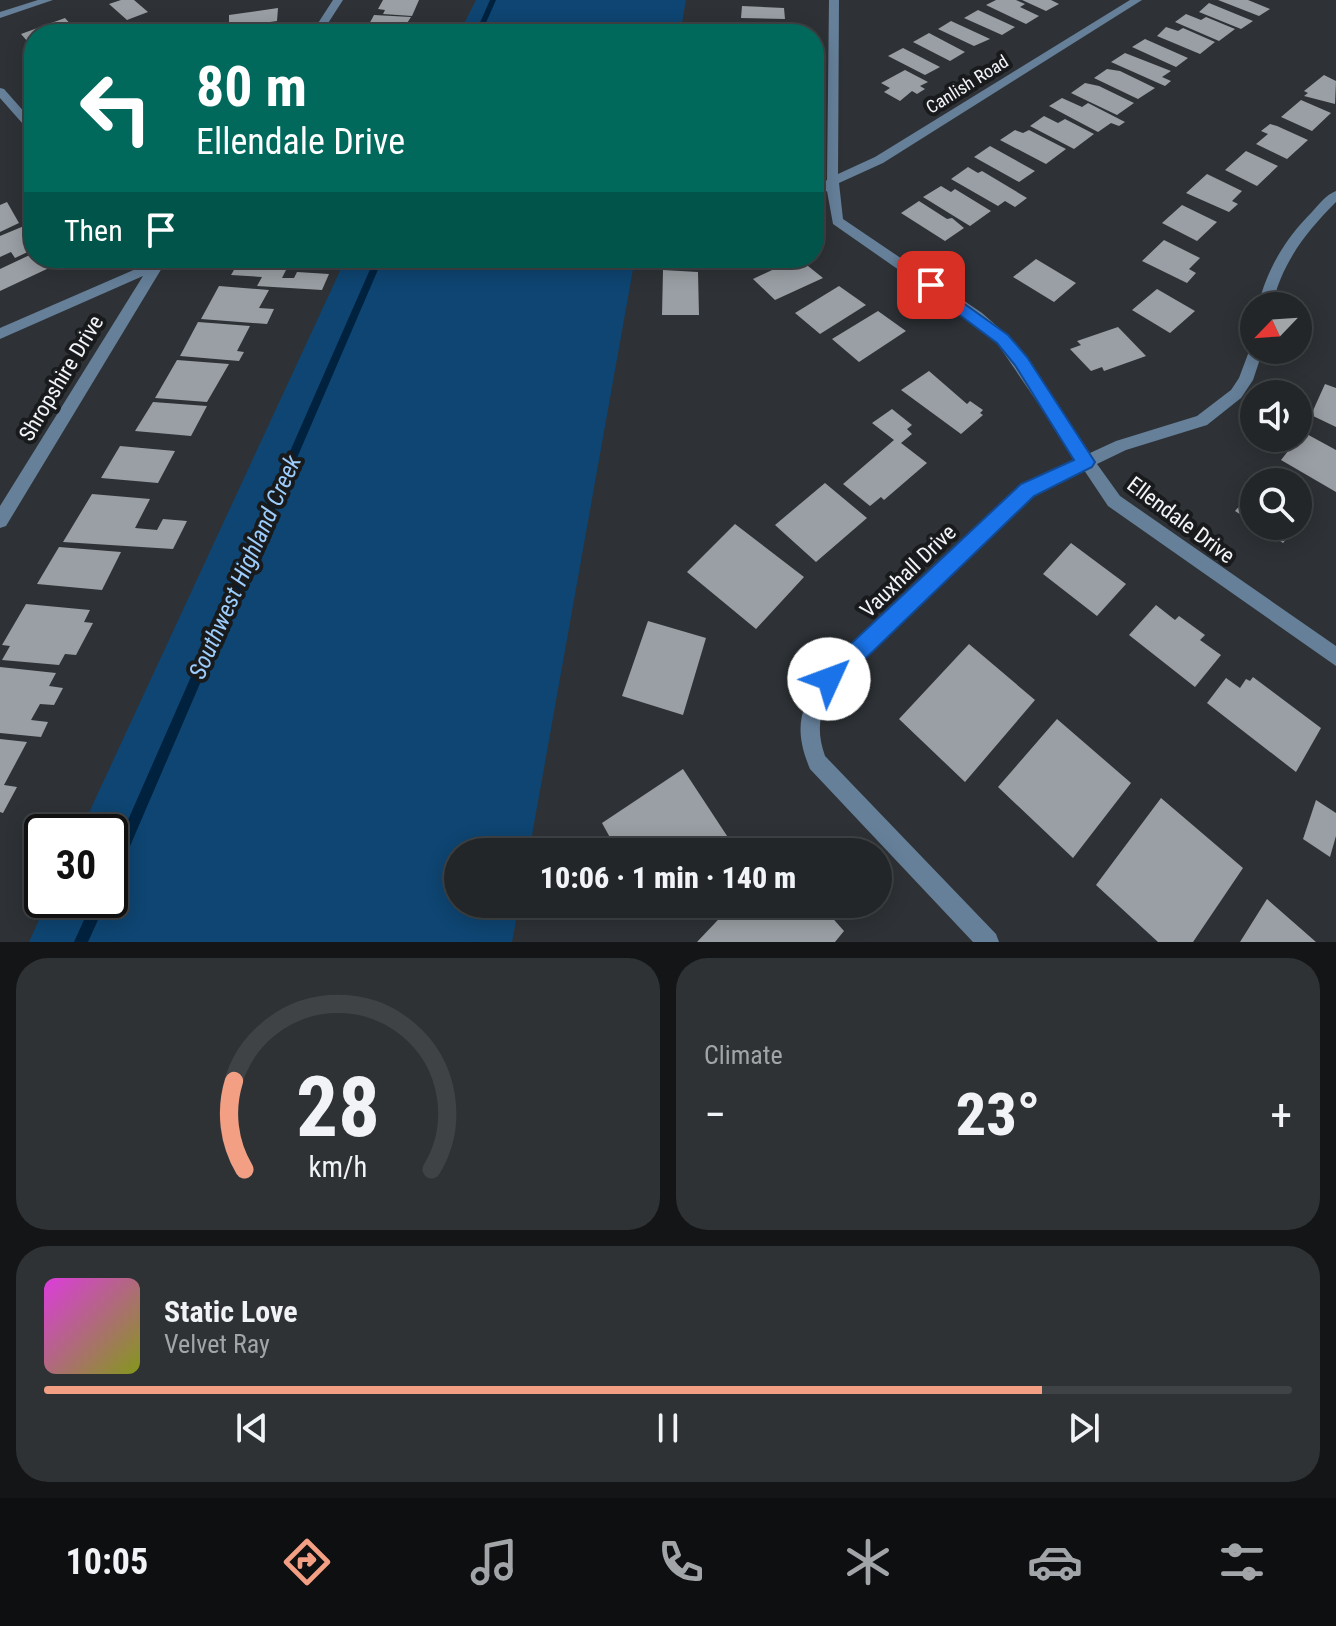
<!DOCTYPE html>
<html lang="en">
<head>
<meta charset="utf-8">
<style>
	body { margin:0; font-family:"Roboto Condensed",sans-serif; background:#2e3234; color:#f1f3f6; height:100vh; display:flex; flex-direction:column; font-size:30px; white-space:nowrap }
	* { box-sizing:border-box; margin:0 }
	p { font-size:26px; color:#a2a5a8 }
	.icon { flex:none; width:44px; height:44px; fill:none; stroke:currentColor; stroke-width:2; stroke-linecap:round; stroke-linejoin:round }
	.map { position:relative; height:942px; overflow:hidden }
	.drawer { display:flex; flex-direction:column; gap:16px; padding:16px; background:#131516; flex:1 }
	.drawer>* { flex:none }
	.banner { position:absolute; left:24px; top:24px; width:800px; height:244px; border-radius:32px; box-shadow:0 4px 20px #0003,0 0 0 2px #3f4345; background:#00695c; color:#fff; overflow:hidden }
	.needle { width:52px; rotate:245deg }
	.buttons { position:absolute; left:1240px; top:292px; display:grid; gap:16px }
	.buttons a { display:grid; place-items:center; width:72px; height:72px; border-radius:50%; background:#222628; box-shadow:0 4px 20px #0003,0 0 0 2px #3f4345; font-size:40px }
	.speed { position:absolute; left:24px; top:814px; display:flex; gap:16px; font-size:40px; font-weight:700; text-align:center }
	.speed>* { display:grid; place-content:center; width:104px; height:104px; border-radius:50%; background:#222628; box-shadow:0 4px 20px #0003,0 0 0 2px #3f4345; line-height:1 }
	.speed .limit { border:4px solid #111; border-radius:12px; background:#fff; color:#111 }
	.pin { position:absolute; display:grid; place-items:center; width:68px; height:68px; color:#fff; margin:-34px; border-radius:16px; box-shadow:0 4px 12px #0006 }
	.me { position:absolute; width:88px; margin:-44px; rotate:47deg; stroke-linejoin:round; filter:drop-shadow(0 0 6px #0008) }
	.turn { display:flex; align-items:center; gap:28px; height:168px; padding:0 40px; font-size:36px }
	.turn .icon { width:104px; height:104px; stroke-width:2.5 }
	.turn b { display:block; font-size:56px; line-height:68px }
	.then { display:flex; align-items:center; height:76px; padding:0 40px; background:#0003; gap:16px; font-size:30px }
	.big { font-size:60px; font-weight:800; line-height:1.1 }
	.drawer .tile { flex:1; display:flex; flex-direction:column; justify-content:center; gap:12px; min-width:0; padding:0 28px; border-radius:32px; background:#2e3234 }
	.drawer .dial { align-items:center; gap:0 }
	.dial svg { height:208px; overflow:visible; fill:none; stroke:#3f4345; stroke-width:7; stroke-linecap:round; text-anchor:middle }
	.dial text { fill:#f1f3f6; stroke:none }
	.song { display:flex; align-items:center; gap:24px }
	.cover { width:96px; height:96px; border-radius:12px; background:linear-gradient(135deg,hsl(300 70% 55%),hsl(70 70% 35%)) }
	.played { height:8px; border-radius:4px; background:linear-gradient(90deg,#f39f84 80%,#3f4345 80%) }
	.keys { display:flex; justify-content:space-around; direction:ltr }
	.heat { display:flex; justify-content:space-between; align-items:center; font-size:44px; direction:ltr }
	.drawer .tiles { flex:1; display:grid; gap:16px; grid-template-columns:1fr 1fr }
	.tile:last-child { grid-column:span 2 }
	.trip { position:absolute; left:444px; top:838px; width:448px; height:80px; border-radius:40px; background:#222628; box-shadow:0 4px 20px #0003,0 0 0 2px #3f4345; font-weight:800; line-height:80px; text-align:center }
	.dock { display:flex; height:128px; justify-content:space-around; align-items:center; background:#0e0f10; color:#a2a5a8 }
	.dock .icon { width:56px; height:56px }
	.dock .active { color:#f39f84 }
	.dock b { font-size:36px; color:#f1f3f6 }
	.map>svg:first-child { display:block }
	.green { fill:#0e4572 }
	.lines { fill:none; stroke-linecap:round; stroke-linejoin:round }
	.stream { fill:#01223f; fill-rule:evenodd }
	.building { fill:#9a9fa5 }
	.minor { fill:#66809a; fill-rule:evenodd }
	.route { fill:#1a73e8; stroke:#114b97; stroke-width:2 }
	.labels { text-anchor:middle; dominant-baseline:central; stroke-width:8; stroke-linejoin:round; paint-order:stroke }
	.far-street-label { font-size:18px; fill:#f2f4f7; stroke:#181a1c }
	.street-label { font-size:22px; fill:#f2f4f7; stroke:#181a1c }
	.water-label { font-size:24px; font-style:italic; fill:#9dcdfd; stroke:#181a1c }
</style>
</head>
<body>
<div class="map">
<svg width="1336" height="942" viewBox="0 0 1336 942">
	<rect width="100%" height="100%" fill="#2e3236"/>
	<path class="green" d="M476 0H686L680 34H459Z
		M346 258H635L529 852H458V904H519L512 942H29L48 900H110V832H80Z"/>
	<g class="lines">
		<path class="stream" d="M490 0H496L481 34H475Z
			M375 258H383L115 881 110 883V861Z
			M93 900H107L88 942H74Z"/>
	</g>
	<path class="building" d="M121 0H134L148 12 127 20 109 4Z
		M383 0H419L412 16 383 14 385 10 378 9Z
		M996 0H1016L1025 4 1020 7 1039 16 1026 24 986 5Z
		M1022 0H1051L1059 4 1046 11Z
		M1218 0H1248L1270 9 1259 16Z
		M1209 3 1253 21 1241 29 1199 12Z
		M742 6 784 8 785 19 741 18Z
		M278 8 277 21 229 28V15Z
		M978 10 1015 27 1002 35 964 18Z
		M1186 14 1201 20 1206 17 1235 29 1219 41 1175 22Z
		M374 15 411 17 400 34 371 33 373 28H367Z
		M65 18 73 27 51 34H34V40L28 42 21 34Z
		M951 21 988 38 990 39 974 46 938 29Z
		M735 25 791 27V32L734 34Z
		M1166 27 1178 31 1183 28 1215 42 1200 54 1157 36Z
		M929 33 965 52 950 61 913 42Z
		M1145 39 1188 58 1176 67 1132 47Z
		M903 48 940 67 925 75 888 56Z
		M1125 53 1171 71 1162 77 1171 81 1165 86 1111 62Z
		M1107 69 1120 71 1155 88 1138 99 1094 78Z
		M905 70 928 82 920 86 925 89 917 94 912 91 900 101 884 92 890 88 881 83Z
		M1324 75 1336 81 1335 104 1304 96 1308 93 1304 91Z
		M1085 83 1099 86 1134 103 1117 115 1071 93Z
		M1062 98 1082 107 1088 103 1125 122 1119 126 1111 123 1098 132 1049 106Z
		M1301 100 1331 113 1312 131 1281 117Z
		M1044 116 1058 123 1065 119 1094 134 1074 149 1030 126Z
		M1270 124 1277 126 1308 140 1287 159 1256 144 1268 134 1261 131Z
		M1015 130 1023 133 1029 130 1066 149 1046 164 1000 140Z
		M990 146 1035 171 1019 182 974 157Z
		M1246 151 1278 166 1257 186 1225 170Z
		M968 167 978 173 982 171 1027 198 1015 207 1005 201 998 206 951 179Z
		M1207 174 1242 191 1232 201 1238 204 1229 212 1186 193Z
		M941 186 951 192 955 189 991 211 970 226 923 197Z
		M919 201 947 219 952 218 964 228 945 241 901 213Z
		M7 202 19 223 0 232V205Z
		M1182 205 1217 222 1197 241 1162 223Z
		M24 226 34 237V249L15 258 11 252 0 257V236Z
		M1164 240 1200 258 1189 269 1196 273 1187 283 1142 261Z
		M34 253V258H41L49 268 0 291V269Z
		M241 258H292L282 278H294L297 272 329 274 322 290 257 286 262 277 231 275Z
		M798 258 823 278 775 300 753 279Z
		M1036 259 1076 283 1054 302 1013 277Z
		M663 270 698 272 699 315H662Z
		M219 286 269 290 259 308 274 309 267 324 201 319Z
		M839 286 866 305 820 334 795 313Z
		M1157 289 1195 311 1170 333 1132 310Z
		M878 311 906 331 859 362 832 339Z
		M198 322 250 326 237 351 244 352 239 361 180 356Z
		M1118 327 1146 356 1104 371 1102 367 1091 371 1070 349 1081 345 1077 341Z
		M177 360 229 364 207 402 155 398Z
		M929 371 967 404 970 401 983 410 980 413 983 415 961 434 901 390Z
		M1325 384 1336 388V427L1311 415Z
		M153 402 207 406 191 436 135 431Z
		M892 409 912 425 907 429 912 434 901 443 927 463 884 500 881 497 870 506 843 484 894 440 872 423Z
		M1303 432 1336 450V492L1281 460Z
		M120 446 175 451 158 483 101 478Z
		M825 483 867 518 816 562 775 525Z
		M1254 490V523L1235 511Z
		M92 494 150 499 135 528 157 530 163 519 187 521 173 549 63 542Z
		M1298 501 1311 509 1298 525Z
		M735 524 804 577 756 629 687 572Z
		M1258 526H1297L1283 543Z
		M1071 543 1126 584 1097 616 1043 574Z
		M59 547 121 552 102 590 37 584Z
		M26 604 90 610 84 622 93 623 76 655 65 654 59 665 2 660 10 646 2 645Z
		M1156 605 1175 620 1179 616 1205 635 1200 640 1221 655 1195 687 1129 635Z
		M648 621 706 638 683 715 622 696Z
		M969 644 1035 700 965 782 899 719Z
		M0 667 56 673 49 686 63 688 54 705 40 704 31 720 48 722 41 737 0 733Z
		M1253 677 1321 728 1296 772 1207 703 1226 678 1240 688 1246 679 1250 681Z
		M1057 719 1131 783 1073 858 998 787Z
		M0 739 27 742 4 785 17 787 3 813 0 812Z
		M683 769 733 845 724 852H618L602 823Z
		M1161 798 1243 868 1193 942H1158L1096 885Z
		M1316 800 1336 813V836L1330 857 1303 839Z
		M1267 899 1316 942H1240Z
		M733 904H820L844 931 835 942H697Z"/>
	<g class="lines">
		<path class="minor" d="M38 0H53L0 18V12Z
			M333 0H343L321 34H311Z
			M829 0H839L838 174 875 157 1130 0H1142L883 163 839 183 843 219 982 313 1007 335 1090 453 1116 441 1197 416 1231 390 1239 378 1251 346 1254 345V350H1263L1253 380 1241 398 1207 425 1126 450 1097 464 1120 496 1336 646V666L1108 506 1084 470 1033 495 836 685C820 710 815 727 825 756L996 934 999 942H973L810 769C793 728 800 709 822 673L1021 485 1076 459 997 343 972 321 833 224 827 191 814 200V190L827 180Z
			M0 88 4 89 34 123V133L30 132 0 98Z
			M1336 191V202C1305 233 1282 263 1272 306H1258C1267 269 1285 239 1312 212 1319 204 1326 195 1336 191Z
			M154 258H168L6 526 0 528V506L143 276 0 339V328L152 262Z"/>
	</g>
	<path class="route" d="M931 280 1008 335 1027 357 1095 462 1092 467 1034 496 837 686 829 689 822 686 819 679 822 671 1021 484 1074 460 1015 365 997 343 925 289V281Z"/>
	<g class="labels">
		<g class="far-street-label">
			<text transform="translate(967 84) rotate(-32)">Canlish Road</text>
		</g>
		<g class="street-label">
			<text transform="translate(61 378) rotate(-59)">Shropshire Drive</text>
			<text transform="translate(1181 520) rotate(37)">Ellendale Drive</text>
			<text transform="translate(908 571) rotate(-44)">Vauxhall Drive</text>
		</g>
		<g class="water-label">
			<text transform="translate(245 567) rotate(-66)">Southwest Highland Creek</text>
		</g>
	</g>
</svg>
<div class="buttons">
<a><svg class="needle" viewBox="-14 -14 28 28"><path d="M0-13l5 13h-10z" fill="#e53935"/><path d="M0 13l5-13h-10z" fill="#a2a5a8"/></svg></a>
<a><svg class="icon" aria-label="sound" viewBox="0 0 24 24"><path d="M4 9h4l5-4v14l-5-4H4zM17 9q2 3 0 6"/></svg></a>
<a><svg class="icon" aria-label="search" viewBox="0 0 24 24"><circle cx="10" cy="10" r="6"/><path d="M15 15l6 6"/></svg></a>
</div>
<div class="speed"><div class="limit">30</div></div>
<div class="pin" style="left:931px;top:285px;background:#d93025"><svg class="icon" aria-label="arrive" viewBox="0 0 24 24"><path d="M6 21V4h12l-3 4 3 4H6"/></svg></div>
<svg class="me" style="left:829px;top:679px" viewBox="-20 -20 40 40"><circle r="19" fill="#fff"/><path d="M0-13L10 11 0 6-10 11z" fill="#1a73e8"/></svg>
<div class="trip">10:06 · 1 min · 140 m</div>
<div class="banner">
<div class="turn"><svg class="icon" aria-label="left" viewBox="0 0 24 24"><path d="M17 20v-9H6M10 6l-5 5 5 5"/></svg><div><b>80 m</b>Ellendale Drive</div></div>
<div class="then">Then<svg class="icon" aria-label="arrive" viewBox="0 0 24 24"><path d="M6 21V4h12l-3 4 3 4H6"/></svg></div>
</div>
</div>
<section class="drawer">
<div class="tiles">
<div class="tile dial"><svg viewBox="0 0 100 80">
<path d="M14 69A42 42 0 1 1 86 69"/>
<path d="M14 69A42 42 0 0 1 10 35" stroke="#f39f84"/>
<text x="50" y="56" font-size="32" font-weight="700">28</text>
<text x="50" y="72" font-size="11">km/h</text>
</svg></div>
<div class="tile"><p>Climate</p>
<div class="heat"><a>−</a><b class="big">23°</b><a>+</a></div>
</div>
<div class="tile">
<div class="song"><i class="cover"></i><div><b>Static Love</b><p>Velvet Ray</p></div></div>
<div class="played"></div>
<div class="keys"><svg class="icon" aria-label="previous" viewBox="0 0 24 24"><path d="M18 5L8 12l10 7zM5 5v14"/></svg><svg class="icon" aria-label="pause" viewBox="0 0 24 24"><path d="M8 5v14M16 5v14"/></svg><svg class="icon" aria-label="next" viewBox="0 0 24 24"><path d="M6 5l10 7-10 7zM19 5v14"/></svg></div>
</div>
</div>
</section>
<nav class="dock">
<b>10:05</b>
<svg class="icon active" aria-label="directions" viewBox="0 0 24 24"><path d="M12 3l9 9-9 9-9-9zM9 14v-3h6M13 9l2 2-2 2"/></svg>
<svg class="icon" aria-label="music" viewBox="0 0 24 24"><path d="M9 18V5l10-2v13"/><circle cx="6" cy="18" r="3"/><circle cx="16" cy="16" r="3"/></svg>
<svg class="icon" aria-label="phone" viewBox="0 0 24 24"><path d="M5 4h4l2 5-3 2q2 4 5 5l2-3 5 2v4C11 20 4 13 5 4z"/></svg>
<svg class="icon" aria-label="climate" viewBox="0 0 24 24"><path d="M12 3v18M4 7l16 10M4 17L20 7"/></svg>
<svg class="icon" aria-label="car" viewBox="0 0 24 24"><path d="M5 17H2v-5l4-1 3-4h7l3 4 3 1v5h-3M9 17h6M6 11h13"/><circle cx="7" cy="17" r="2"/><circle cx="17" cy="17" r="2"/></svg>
<svg class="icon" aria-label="filters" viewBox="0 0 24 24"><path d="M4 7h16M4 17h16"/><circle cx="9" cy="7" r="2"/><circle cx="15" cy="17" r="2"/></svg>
</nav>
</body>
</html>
